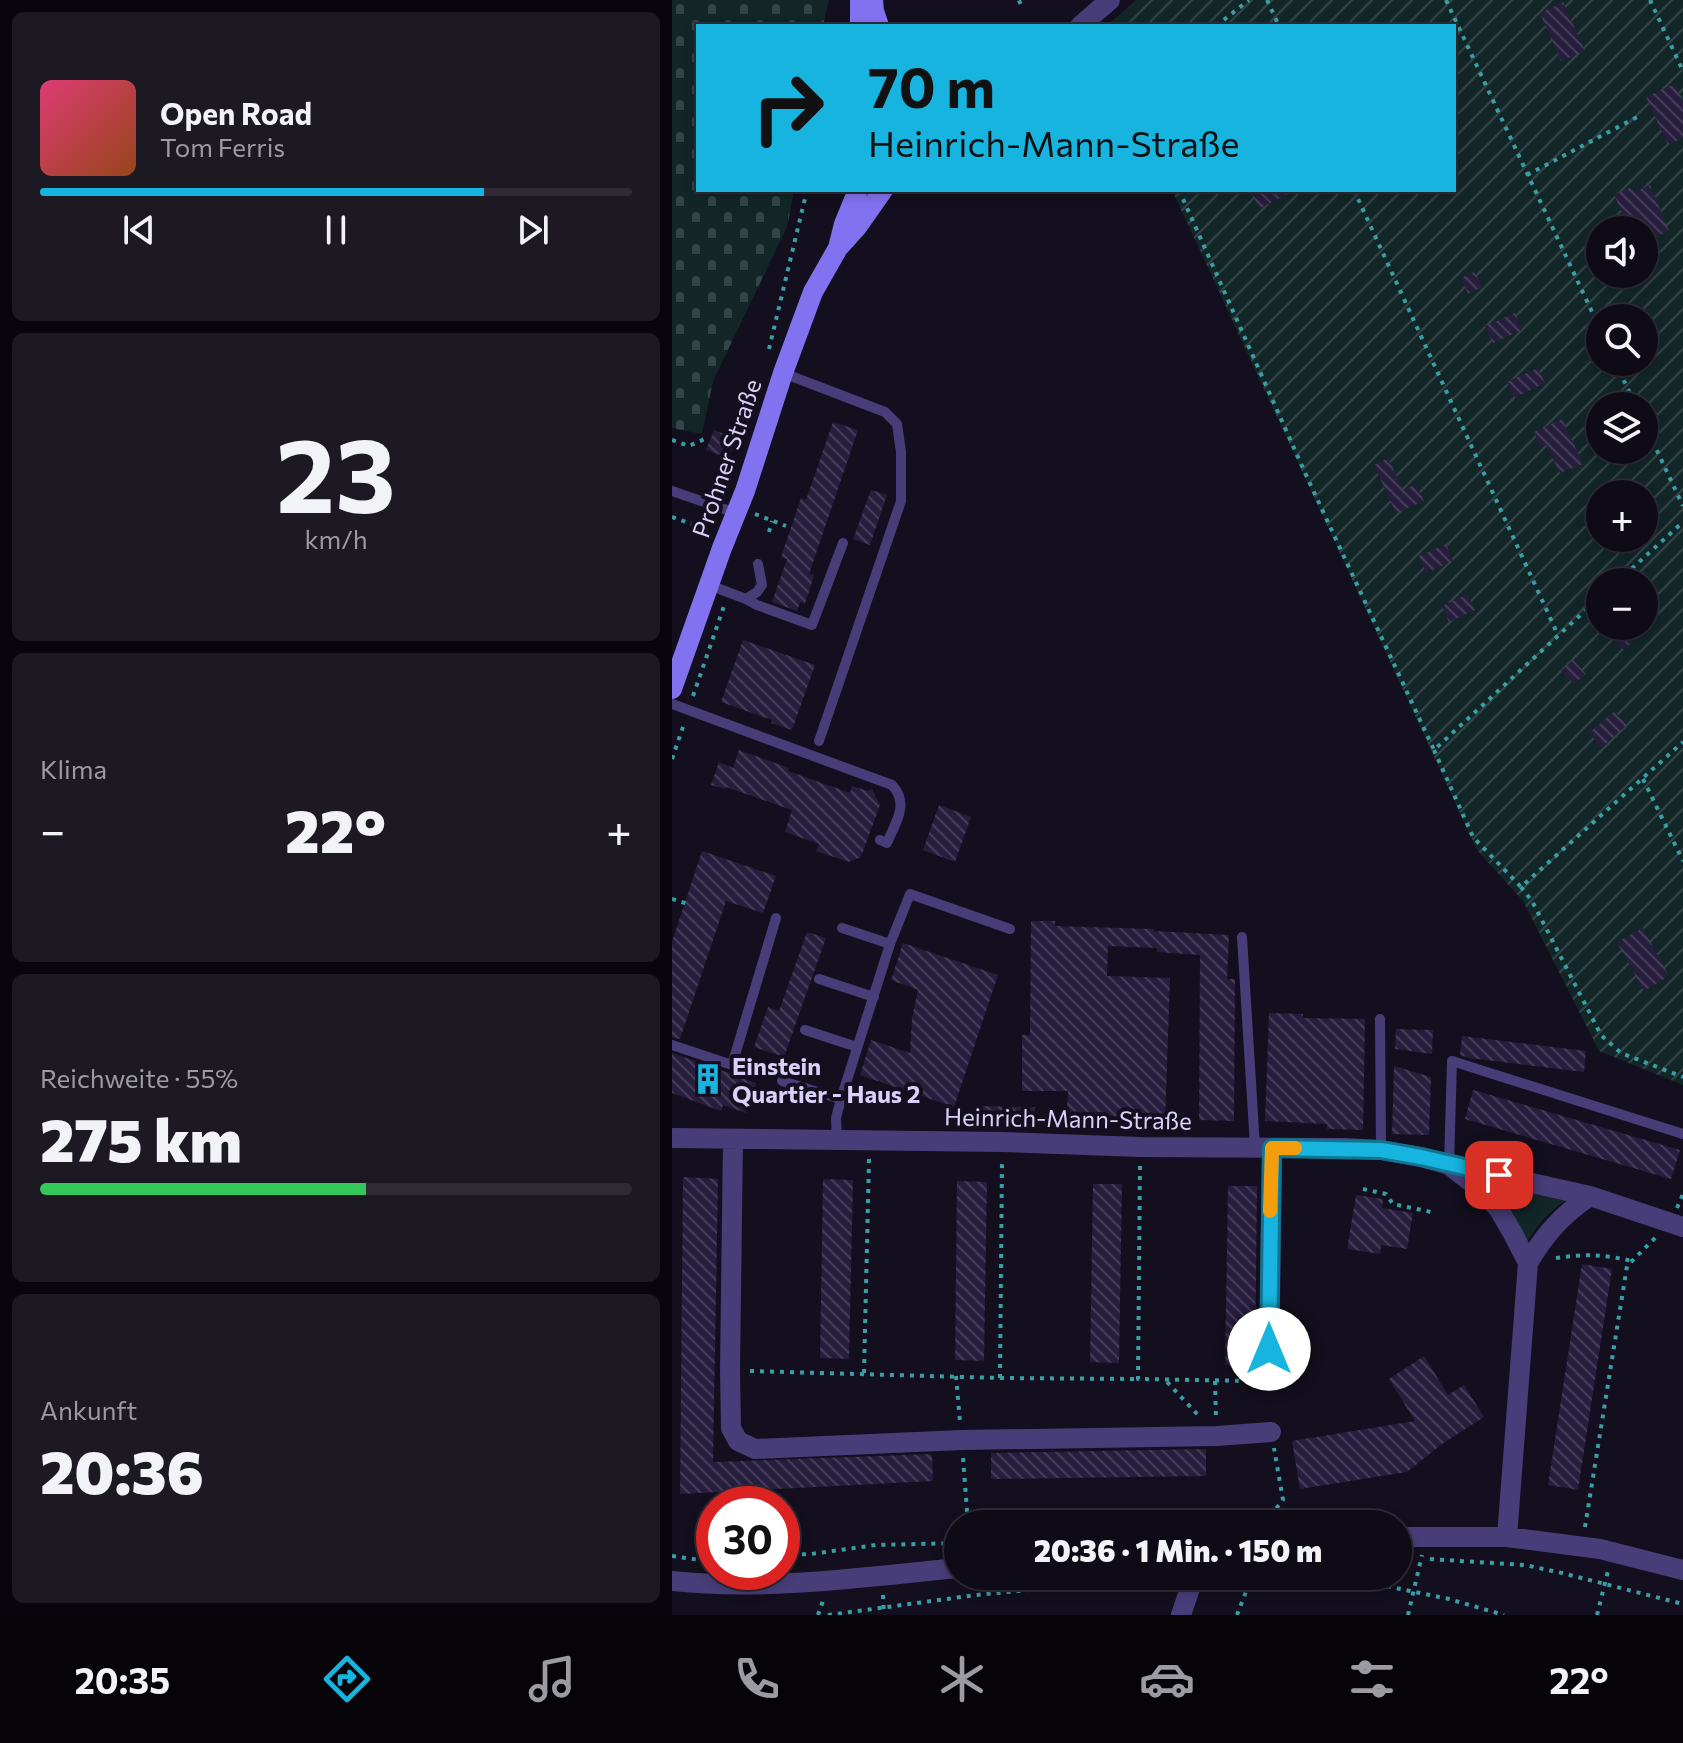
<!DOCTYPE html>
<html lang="de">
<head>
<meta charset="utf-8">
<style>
	body { margin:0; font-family:Commissioner,sans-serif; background:#1c1923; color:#f1f3f6; height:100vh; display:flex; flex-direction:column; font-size:30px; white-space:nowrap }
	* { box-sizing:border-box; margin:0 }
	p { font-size:26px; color:#9b9ba1 }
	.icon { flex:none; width:44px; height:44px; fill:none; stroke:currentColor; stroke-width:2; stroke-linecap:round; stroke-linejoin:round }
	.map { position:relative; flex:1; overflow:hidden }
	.panel { display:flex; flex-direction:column; gap:12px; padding:12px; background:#08060c; width:672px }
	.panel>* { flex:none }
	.hud { position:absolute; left:24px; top:24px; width:760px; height:168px; border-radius:0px; box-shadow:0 4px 12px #0003,0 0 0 2px #2e2b35; background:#17b4df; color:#111; overflow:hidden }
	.buttons { position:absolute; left:914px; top:216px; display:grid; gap:16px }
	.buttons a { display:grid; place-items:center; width:72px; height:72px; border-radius:50%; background:#0e0b16; box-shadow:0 4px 12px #0003,0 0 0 2px #2e2b35; font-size:40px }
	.speed { position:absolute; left:24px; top:1486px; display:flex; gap:16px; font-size:40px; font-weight:700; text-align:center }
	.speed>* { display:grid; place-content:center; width:104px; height:104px; border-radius:50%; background:#0e0b16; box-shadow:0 4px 12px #0003,0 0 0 2px #2e2b35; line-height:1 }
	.speed .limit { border:12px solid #d22; background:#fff; color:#111 }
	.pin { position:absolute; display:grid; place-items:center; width:68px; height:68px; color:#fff; margin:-34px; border-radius:16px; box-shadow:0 4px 12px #0006 }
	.me { position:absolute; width:88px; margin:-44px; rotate:0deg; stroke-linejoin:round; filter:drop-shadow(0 0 6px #0008) }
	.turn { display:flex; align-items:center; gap:28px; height:168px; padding:0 40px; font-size:36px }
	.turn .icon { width:104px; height:104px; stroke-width:2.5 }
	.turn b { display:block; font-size:56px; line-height:68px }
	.big { font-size:60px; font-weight:800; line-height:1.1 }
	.panel .tile { flex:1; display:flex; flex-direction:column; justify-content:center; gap:12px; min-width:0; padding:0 28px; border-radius:12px; background:#1c1923 }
	.panel .dial { align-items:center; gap:0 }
	.dial b { font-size:104px; line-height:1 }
	.song { display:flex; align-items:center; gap:24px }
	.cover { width:96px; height:96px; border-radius:12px; background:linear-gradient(135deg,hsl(340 70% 55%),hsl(20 70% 35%)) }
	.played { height:8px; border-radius:4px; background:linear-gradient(90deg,#17b4df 75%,#2e2b35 75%) }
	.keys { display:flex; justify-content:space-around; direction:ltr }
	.heat { display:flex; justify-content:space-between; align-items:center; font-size:44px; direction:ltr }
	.charge { height:12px; border-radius:6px; background:linear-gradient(90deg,#34c759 55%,#2e2b35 0) }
	.trip { position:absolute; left:272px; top:1510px; width:468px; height:80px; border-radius:40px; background:#0e0b16; box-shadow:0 4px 12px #0003,0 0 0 2px #2e2b35; font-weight:800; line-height:80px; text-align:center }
	.tabs { display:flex; height:128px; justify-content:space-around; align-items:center; background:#060409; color:#9b9ba1 }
	.tabs .icon { width:56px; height:56px }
	.tabs .active { color:#17b4df }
	.tabs b { font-size:36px; color:#f1f3f6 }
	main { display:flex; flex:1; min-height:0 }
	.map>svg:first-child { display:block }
	.grass { fill:#122628 }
	.cemetery { fill:url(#cemetery-stones) }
	.garden { fill:url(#garden-furrows); fill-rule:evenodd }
	.building { fill:url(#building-back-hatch) }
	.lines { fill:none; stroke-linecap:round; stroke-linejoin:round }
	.path { stroke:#3a9fa5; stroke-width:4; stroke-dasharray:4 6; stroke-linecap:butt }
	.service { stroke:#473e79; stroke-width:10 }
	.minor { stroke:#473e79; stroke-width:20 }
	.tertiary { stroke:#473e79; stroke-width:20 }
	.secondary { stroke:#8372f0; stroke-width:20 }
	.route-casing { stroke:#0f7591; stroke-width:20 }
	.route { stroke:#17b4df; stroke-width:14 }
	.slow { stroke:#f59e0b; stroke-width:14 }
	.labels { text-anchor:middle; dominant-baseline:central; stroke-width:8; stroke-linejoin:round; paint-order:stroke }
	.street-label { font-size:24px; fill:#dad1fa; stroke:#130f1e }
	.poi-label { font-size:24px; font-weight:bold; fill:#dad1fa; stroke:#130f1e; text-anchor:start }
</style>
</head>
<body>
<main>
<section class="panel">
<div class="tile">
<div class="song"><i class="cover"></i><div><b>Open Road</b><p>Tom Ferris</p></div></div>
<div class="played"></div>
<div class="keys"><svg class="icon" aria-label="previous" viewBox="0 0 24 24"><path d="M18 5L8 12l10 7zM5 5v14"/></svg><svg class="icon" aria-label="pause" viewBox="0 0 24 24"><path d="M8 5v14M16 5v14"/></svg><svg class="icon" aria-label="next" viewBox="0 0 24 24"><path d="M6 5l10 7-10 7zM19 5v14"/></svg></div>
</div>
<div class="tile dial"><b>23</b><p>km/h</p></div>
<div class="tile"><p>Klima</p>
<div class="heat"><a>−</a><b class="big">22°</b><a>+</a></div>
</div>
<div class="tile"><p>Reichweite · 55%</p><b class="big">275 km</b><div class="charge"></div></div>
<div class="tile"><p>Ankunft</p><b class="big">20:36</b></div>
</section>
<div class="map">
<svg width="1011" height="1615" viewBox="0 0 1011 1615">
	<defs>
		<pattern id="cemetery-stones" width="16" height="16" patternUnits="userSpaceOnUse" patternTransform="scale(2)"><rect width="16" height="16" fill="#122628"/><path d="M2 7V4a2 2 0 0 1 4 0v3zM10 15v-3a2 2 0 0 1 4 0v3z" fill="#344448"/></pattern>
		<pattern id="garden-furrows" width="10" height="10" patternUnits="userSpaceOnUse" patternTransform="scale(2)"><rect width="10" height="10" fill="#122628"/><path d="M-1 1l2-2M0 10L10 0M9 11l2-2" fill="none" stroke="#344448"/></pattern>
		<pattern id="building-back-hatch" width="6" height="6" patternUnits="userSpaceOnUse" patternTransform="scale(2)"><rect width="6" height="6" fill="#271d3d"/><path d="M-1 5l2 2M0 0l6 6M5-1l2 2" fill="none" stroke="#463d5a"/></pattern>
	</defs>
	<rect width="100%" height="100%" fill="#130f1e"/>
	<path class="grass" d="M803 1176 895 1200C875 1213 866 1224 853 1245Z"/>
	<path class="cemetery" d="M0 0H157L151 26H26V190H122L115 227 41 381 30 434 0 428Z"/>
	<path class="garden" d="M464 0H1011V1085L927 1051 851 901 805 850 500 190H782V26H435ZM928 230H972V274H928ZM928 318H972V362H928ZM928 406H972V450H928ZM928 494H972V538H928ZM928 582H972V626H928Z"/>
	<path class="building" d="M891 2 913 51 889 61 868 13Z
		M1003 84 1011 100V138L996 145 974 97Z
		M978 185 997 231 972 242V230H958L942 195 960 187 962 192Z
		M578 190H623L587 209Z
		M802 272 810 287 796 294 789 278Z
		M843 313 850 330 821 343 813 326Z
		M866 368 873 383 842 398 835 382Z
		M890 419 911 464 888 473 874 445 868 447 862 432Z
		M161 422 186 430 137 574 142 575 133 604 128 602 125 611 100 602 115 559 109 557 129 498 134 500Z
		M42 430 64 439 57 458 34 450Z
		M716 458 731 490 744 484 752 501 724 513 702 465Z
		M199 490 215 495 198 545 181 539Z
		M774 544 781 561 754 573 747 556Z
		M796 594 803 610 777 622 770 606Z
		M951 627 963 640 952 650 940 637Z
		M71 640 143 665 120 730 99 723 100 720 49 702Z
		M901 660 914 674 902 684 889 671Z
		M943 711 955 725 930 747 917 733Z
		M67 750 117 768 116 771 178 793 180 786 196 791 200 789 208 805 189 857 177 862 144 851 147 844 113 832 120 810 54 787 53 789 39 785 47 762 61 768Z
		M267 805 299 817 283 862 251 850Z
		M30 851 104 876 91 913 54 901 8 1039 0 1037V942Z
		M359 921H383V926L482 929V931L557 935 555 979H563L562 1121 527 1120 528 955 485 952V948L436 946 435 976 498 978 493 1124 394 1122 396 1091H350V1035H358Z
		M971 928 997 976 972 991 945 942Z
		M135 932 154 938 112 1057 82 1047 96 1007 107 1011Z
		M231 943 326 975 282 1107 188 1075 199 1040 238 1053 240 1018 246 990 219 980Z
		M597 1013 631 1014V1018L693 1019 691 1130 655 1129V1124L593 1121Z
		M724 1029 761 1030 760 1054 723 1049Z
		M790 1036 914 1051 912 1072 798 1058 788 1055Z
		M0 1053 57 1073 63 1072 61 1075 84 1083 74 1113 51 1105 49 1111 0 1093Z
		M722 1066 759 1077 757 1135 720 1134Z
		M801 1090 1008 1150 999 1179 793 1119Z
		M309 1106 363 1107V1124L309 1123Z
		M11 1177 46 1179 41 1462 260 1454 261 1481 8 1494Z
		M151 1179 181 1180 177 1359 148 1358Z
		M285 1181 315 1182 312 1361 283 1360Z
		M421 1184H450L447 1363 418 1362Z
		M556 1186H585L583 1365H553Z
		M684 1195 711 1199 710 1208 741 1213 735 1249 709 1245 708 1254 675 1249Z
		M910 1264 940 1269 906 1490 876 1485Z
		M752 1356 776 1395 792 1385 812 1417 770 1444 735 1472 628 1489 620 1441 743 1421 717 1379Z
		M534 1449V1476L319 1479V1453Z"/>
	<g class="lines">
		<path class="path" d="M595 0 607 26
			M774 0 928 329
			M978 0 1011 71
			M346 3 352 0
			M544 26 577 0
			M855 175 967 116
			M507 190 634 475 762 750 928 597
			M682 190 886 635
			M97 349 135 190
			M943 362 964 406
			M972 423 1011 506
			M0 440 17 446 37 437
			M83 514 114 526
			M0 517 37 530
			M97 532 100 521
			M945 582 1011 522
			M21 696 52 606
			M762 750 801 837 849 887 1011 742
			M0 759 12 724
			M971 779 1011 861
			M849 887 860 901 929 1035 949 1053 1011 1077
			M0 899 16 904
			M468 1166 466 1379 580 1381
			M691 1189 714 1194 721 1204 759 1212
			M1005 1208 1011 1194
			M884 1258C914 1254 930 1254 960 1261
			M78 1371 328 1378 330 1161
			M192 1373 197 1159
			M284 1376 288 1422
			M328 1378 466 1379
			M543 1381 544 1419
			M495 1382 527 1416
			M291 1458 296 1524
			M598 1516 611 1500 602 1448
			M598 1516H724
			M500 1524 598 1516 596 1524
			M913 1527 955 1266 984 1237
			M110 1555 139 1554 204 1545 286 1543
			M0 1556 28 1560 42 1559
			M758 1559 853 1565 890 1573 1011 1604
			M666 1576 777 1599 832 1615
			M211 1595 212 1615
			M146 1615 152 1598
			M156 1615 304 1595 503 1576
			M565 1615 580 1576
			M736 1615 750 1555
			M925 1615 936 1571"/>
		<path class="service" d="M111 373 213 412 225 424 229 452V501L147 741
			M0 491 64 513
			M37 585 74 599 85 592 90 585 86 564
			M74 599 85 605 140 625 171 543
			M0 704 220 785C238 804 223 823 215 843L208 840
			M570 937 583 1147
			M218 944 238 894 338 929
			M147 979 202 997
			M708 1019 709 1150
			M133 1030 185 1047
			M0 1045 60 1065 104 918
			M110 1081 169 1099
			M165 1140 164 1118 169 1099 218 944 170 928
			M777 1165 780 1061 1011 1134"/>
		<path class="minor" d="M0 1138 330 1142 468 1147 672 1148 709 1150 749 1157 777 1165 807 1188 826 1208 840 1232 856 1263 835 1537
			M61 1139 58 1370 59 1428 66 1441 83 1449 290 1440 545 1436 599 1432
			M784 1166 918 1196 1011 1227
			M856 1263C873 1234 890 1215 918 1196
			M597 1381 600 1148
			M726 1537H835L928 1549 1011 1570
			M0 1581C95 1591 192 1577 286 1568
			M509 1615 522 1576"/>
		<path class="tertiary" d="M408 26 438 0"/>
		<path class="secondary" d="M201 0 202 11 207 26
			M188 26V0
			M167 244 172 224 186 190
			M0 689 50 548 73 491 111 373 141 292 166 248 185 227 211 190"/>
	</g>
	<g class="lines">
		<defs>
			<path id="route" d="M597 1349 600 1148 709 1150 749 1157 827 1175"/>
		</defs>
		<use href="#route" class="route-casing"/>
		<use href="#route" class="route"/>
		<path class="slow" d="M598 1211 600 1148H623"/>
	</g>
	<defs>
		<symbol id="building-bare" viewBox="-9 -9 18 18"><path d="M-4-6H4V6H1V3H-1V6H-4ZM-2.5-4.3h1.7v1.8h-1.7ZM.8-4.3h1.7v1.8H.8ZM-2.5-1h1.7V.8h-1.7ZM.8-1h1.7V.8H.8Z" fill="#17b4df" stroke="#130f1e" stroke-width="2.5" paint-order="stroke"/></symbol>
	</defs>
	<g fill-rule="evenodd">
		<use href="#building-bare" x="14" y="1057" width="44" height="44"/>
	</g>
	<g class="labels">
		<g class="street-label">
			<text transform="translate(54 458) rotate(-71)">Prohner Straße</text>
			<text transform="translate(396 1118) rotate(1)">Heinrich-Mann-Straße</text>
		</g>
		<g class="poi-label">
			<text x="60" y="1065">Einstein<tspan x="60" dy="28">Quartier - Haus 2</tspan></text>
		</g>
	</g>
</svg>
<div class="buttons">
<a><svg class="icon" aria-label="sound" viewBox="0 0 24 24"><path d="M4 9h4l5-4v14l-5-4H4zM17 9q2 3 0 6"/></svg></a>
<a><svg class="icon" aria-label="search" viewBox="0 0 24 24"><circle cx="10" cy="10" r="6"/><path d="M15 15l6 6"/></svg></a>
<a><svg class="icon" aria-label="layers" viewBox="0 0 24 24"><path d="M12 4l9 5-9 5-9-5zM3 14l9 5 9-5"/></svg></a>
<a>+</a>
<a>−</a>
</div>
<div class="speed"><div class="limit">30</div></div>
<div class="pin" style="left:827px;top:1175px;background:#d93025"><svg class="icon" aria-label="arrive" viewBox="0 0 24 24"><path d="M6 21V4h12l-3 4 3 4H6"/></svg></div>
<svg class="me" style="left:597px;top:1349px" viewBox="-20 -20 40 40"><circle r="19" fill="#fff"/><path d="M0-13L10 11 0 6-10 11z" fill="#17b4df"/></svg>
<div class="trip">20:36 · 1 Min. · 150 m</div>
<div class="hud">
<div class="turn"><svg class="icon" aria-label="right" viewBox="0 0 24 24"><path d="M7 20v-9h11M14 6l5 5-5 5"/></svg><div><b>70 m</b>Heinrich-Mann-Straße</div></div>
</div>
</div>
</main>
<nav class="tabs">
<b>20:35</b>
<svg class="icon active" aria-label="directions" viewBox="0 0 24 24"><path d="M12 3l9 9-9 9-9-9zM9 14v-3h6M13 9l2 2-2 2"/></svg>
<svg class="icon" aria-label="music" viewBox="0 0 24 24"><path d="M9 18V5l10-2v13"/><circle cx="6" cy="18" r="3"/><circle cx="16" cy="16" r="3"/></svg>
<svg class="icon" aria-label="phone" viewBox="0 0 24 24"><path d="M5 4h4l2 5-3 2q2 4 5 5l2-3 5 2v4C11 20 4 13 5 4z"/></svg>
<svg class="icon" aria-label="climate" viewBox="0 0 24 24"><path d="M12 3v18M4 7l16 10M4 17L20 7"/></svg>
<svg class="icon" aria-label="car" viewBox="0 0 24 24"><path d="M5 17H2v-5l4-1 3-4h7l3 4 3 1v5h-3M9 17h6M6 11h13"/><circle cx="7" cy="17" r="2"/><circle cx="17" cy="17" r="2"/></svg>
<svg class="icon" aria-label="filters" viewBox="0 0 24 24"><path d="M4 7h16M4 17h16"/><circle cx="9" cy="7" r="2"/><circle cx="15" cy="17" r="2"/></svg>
<b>22°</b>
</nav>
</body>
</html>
